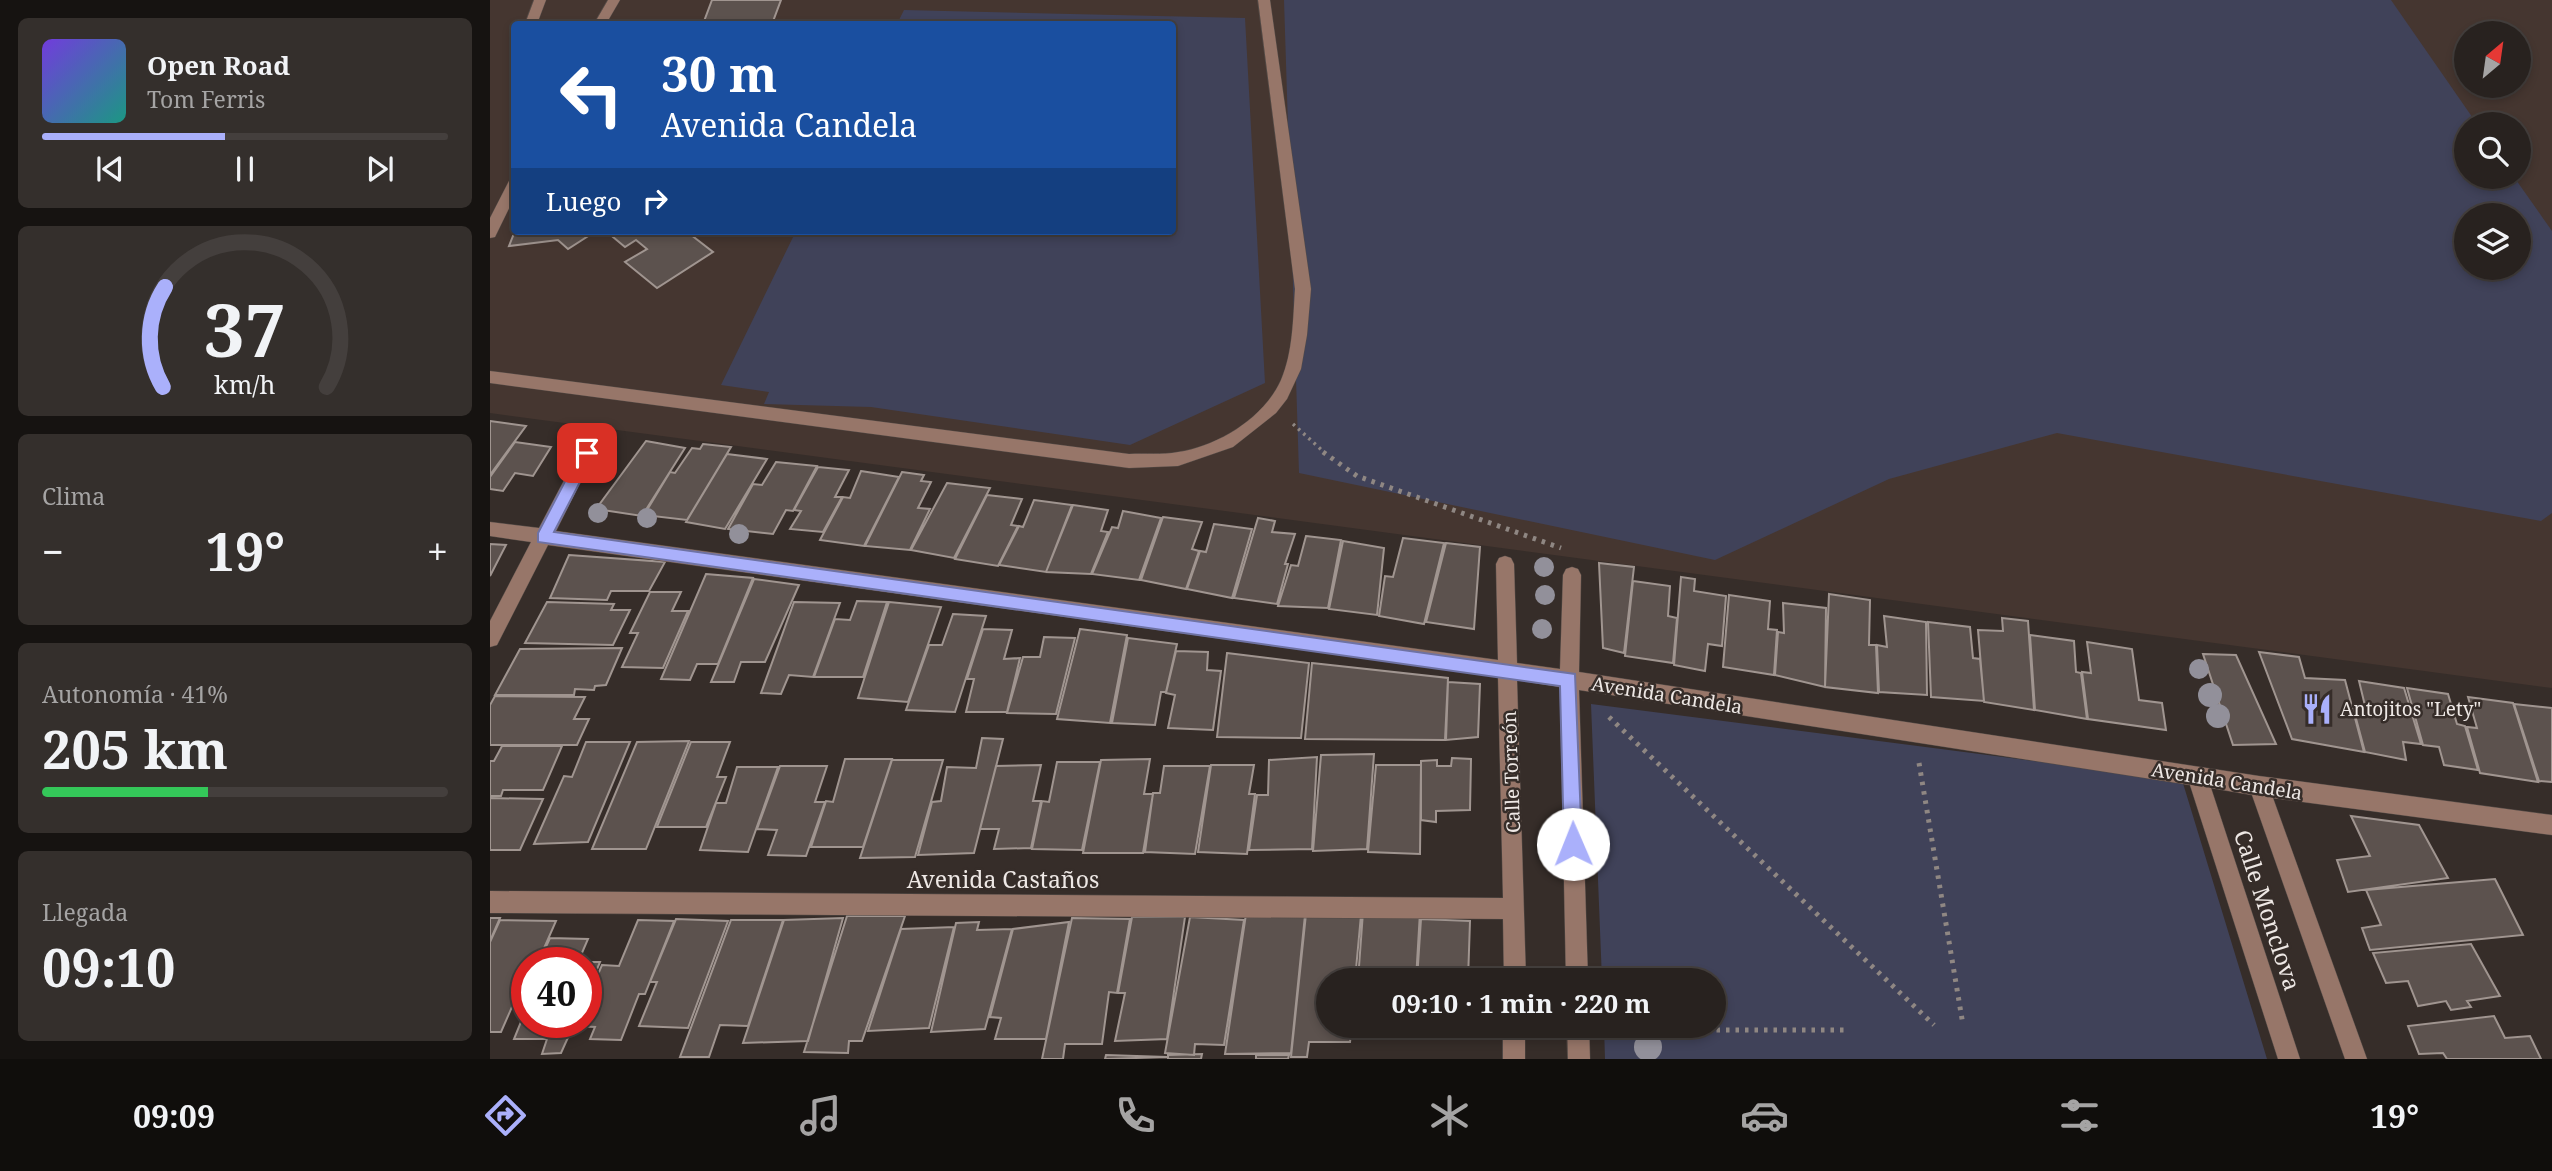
<!DOCTYPE html>
<html lang="es">
<head>
<meta charset="utf-8">
<style>
	body { margin:0; font-family:"Noto Serif",serif; background:#342f2c; color:#f1f3f6; height:100vh; display:flex; flex-direction:column; font-size:26px; white-space:nowrap }
	* { box-sizing:border-box; margin:0 }
	p { font-size:23px; color:#a5a4a4 }
	.icon { flex:none; width:38px; height:38px; fill:none; stroke:currentColor; stroke-width:2; stroke-linecap:round; stroke-linejoin:round }
	.map { position:relative; flex:1; overflow:hidden }
	.panel { display:flex; flex-direction:column; gap:18px; padding:18px; background:#161311; width:490px }
	.panel>* { flex:none }
	.hud { position:absolute; left:21px; top:21px; width:665px; height:214px; border-radius:7px; box-shadow:0 4px 10px #0003,0 0 0 2px #443f3d; background:#1a4fa0; color:#fff; overflow:hidden }
	.needle { width:46px; rotate:29deg }
	.controls { position:absolute; left:1964px; top:21px; display:grid; gap:14px }
	.controls a { display:grid; place-items:center; width:77px; height:77px; border-radius:50%; background:#28221f; box-shadow:0 4px 10px #0003,0 0 0 2px #443f3d; font-size:35px }
	.speed { position:absolute; left:21px; top:947px; display:flex; gap:14px; font-size:35px; font-weight:700; text-align:center }
	.speed>* { display:grid; place-content:center; width:91px; height:91px; border-radius:50%; background:#28221f; box-shadow:0 4px 10px #0003,0 0 0 2px #443f3d; line-height:1 }
	.speed .limit { border:10px solid #d22; background:#fff; color:#111 }
	.pin { position:absolute; display:grid; place-items:center; width:60px; height:60px; color:#fff; margin:-30px; border-radius:14px; box-shadow:0 4px 10px #0006 }
	.me { position:absolute; width:77px; margin:-38px; rotate:359deg; stroke-linejoin:round; filter:drop-shadow(0 0 5px #0008) }
	.turn { display:flex; align-items:center; gap:24px; height:147px; padding:0 35px; font-size:32px }
	.turn .icon { width:91px; height:91px; stroke-width:2.5 }
	.turn b { display:block; font-size:49px; line-height:60px }
	.then { display:flex; align-items:center; height:66px; padding:0 35px; background:#0003; gap:14px; font-size:26px }
	.big { font-size:52px; font-weight:700; line-height:1.1 }
	.panel .widget { flex:1; display:flex; flex-direction:column; justify-content:center; gap:10px; min-width:0; padding:0 24px; border-radius:10px; background:#342f2c }
	.panel .dial { align-items:center; gap:0 }
	.dial svg { height:182px; overflow:visible; fill:none; stroke:#443f3d; stroke-width:7; stroke-linecap:round; text-anchor:middle }
	.dial text { fill:#f1f3f6; stroke:none }
	.song { display:flex; align-items:center; gap:21px }
	.cover { width:84px; height:84px; border-radius:10px; background:linear-gradient(135deg,hsl(260 70% 55%),hsl(170 70% 35%)) }
	.played { height:7px; border-radius:4px; background:linear-gradient(90deg,#aab0fb 45%,#443f3d 45%) }
	.keys { display:flex; justify-content:space-around; direction:ltr }
	.heat { display:flex; justify-content:space-between; align-items:center; font-size:38px; direction:ltr }
	.charge { height:10px; border-radius:5px; background:linear-gradient(90deg,#34c759 41%,#443f3d 0) }
	.trip { position:absolute; left:826px; top:968px; width:410px; height:70px; border-radius:35px; background:#28221f; box-shadow:0 4px 10px #0003,0 0 0 2px #443f3d; font-weight:700; line-height:70px; text-align:center }
	.dock { display:flex; height:112px; justify-content:space-around; align-items:center; background:#100e0c; color:#a5a4a4 }
	.dock .icon { width:49px; height:49px }
	.dock .selected { color:#aab0fb }
	.dock b { font-size:32px; color:#f1f3f6 }
	main { display:flex; flex:1; min-height:0 }
	.map>svg:first-child { display:block }
	.built { fill:#453630; fill-rule:evenodd }
	.green { fill:#404259; fill-rule:evenodd }
	.building { fill:#5c524e; stroke:#a09590; stroke-width:2 }
	.lines { fill:none; stroke-linecap:round; stroke-linejoin:round }
	.minor-casing { stroke:#534b47; stroke-width:1 }
	.path-far1 { stroke:#8f8783; stroke-width:3.5; stroke-dasharray:2.5 4.5; stroke-linecap:butt }
	.path { stroke:#8f8783; stroke-width:5; stroke-dasharray:3.5 6; stroke-linecap:butt }
	.minor { fill:#977669; fill-rule:evenodd }
	.tree { fill:#92909a }
	.route { fill:#aab0fb; stroke:#6e72a3; stroke-width:2 }
	.labels { text-anchor:middle; dominant-baseline:central; stroke-width:5; stroke-linejoin:round; paint-order:stroke }
	.street-label { font-size:19px; fill:#eee8e5; stroke:#362d29 }
	.poi-label { font-size:19px; fill:#eee8e5; stroke:#362d29; text-anchor:start }
	.near-street-label { font-size:23px; fill:#eee8e5; stroke:#362d29 }
</style>
</head>
<body>
<main>
<section class="panel">
<div class="widget">
<div class="song"><i class="cover"></i><div><b>Open Road</b><p>Tom Ferris</p></div></div>
<div class="played"></div>
<div class="keys"><svg class="icon" aria-label="previous" viewBox="0 0 24 24"><path d="M18 5L8 12l10 7zM5 5v14"/></svg><svg class="icon" aria-label="pause" viewBox="0 0 24 24"><path d="M8 5v14M16 5v14"/></svg><svg class="icon" aria-label="next" viewBox="0 0 24 24"><path d="M6 5l10 7-10 7zM19 5v14"/></svg></div>
</div>
<div class="widget dial"><svg viewBox="0 0 100 80">
<path d="M14 69A42 42 0 1 1 86 69"/>
<path d="M14 69A42 42 0 0 1 15 25" stroke="#aab0fb"/>
<text x="50" y="56" font-size="32" font-weight="700">37</text>
<text x="50" y="72" font-size="11">km/h</text>
</svg></div>
<div class="widget"><p>Clima</p>
<div class="heat"><a>−</a><b class="big">19°</b><a>+</a></div>
</div>
<div class="widget"><p>Autonomía · 41%</p><b class="big">205 km</b><div class="charge"></div></div>
<div class="widget"><p>Llegada</p><b class="big">09:10</b></div>
</section>
<div class="map">
<svg width="2062" height="1059" viewBox="0 0 2062 1059">
	<rect width="100%" height="100%" fill="#362d29"/>
	<path class="built" d="M0 0H2062V688L0 413ZM24 24H682V231H24ZM1976 33H2028V86H1976ZM1976 124H2028V177H1976ZM1976 215H2028V268H1976Z"/>
	<path class="green" d="M794 0H1901L1987 124H1976V177H2024L2062 231V513L2051 521 1567 433 1399 479 1225 560 809 473ZM1976 215H2028V268H1976Z
		M414 10 755 18 775 383 640 445 381 407 274 404 279 392 231 385 306 231H682V24H407Z
		M1101 704 1692 780 1777 1059H1115L1114 1026H1223V980H1112Z"/>
	<path class="building" d="M222 0H291L282 24H213Z
		M25 231H106L78 249 68 240 19 246Z
		M196 231 223 252 167 288 135 262 157 249 146 240 135 247 117 232Z
		M0 421 36 426 0 475Z
		M156 441 195 448 152 516 106 509Z
		M25 442 61 447 43 476 25 473 13 491 0 489V477Z
		M213 444 241 447 197 520 154 515 180 472 185 473 202 448 210 449Z
		M237 454 277 459 235 529 196 522Z
		M286 462 327 466 303 511 296 510 283 534 238 529 263 484 272 485Z
		M328 467 359 470 345 497H352L333 532 300 529 311 511 304 510Z
		M371 471 409 477 374 546 330 540 353 497 360 498Z
		M412 472 434 475 431 481 441 482 428 508 440 509 420 550 375 546Z
		M457 483 500 488 464 558 421 550Z
		M497 495 532 499 521 525 528 526 508 566 465 559Z
		M544 500 582 505 556 572 509 565 529 526 533 527Z
		M583 505 618 510 611 531 618 532 601 574 556 572Z
		M633 511 671 518 649 580 602 574 622 527 628 528Z
		M673 517 712 522 702 549 709 551 696 589 651 580Z
		M768 518 785 521 782 532 805 534 795 564H798L787 604 744 598Z
		M724 524 762 529 742 598 697 589 710 551 716 552Z
		M816 536 851 540 838 608 788 606 801 565 808 566Z
		M913 538 954 543 934 624 889 616 895 576 903 577Z
		M853 541 894 548 887 615 839 609Z
		M956 543 990 547 984 629 936 622Z
		M0 544 16 545 0 576Z
		M79 555 175 562 159 591H121L117 600 60 598Z
		M1109 563 1144 567 1134 653 1113 648Z
		M216 574 263 578 228 664H207L200 680 171 679Z
		M1191 577 1205 579 1204 591 1236 596 1232 646 1218 644 1215 671 1184 665Z
		M264 579 309 585 275 662H251L244 682H221Z
		M1143 581 1180 586 1178 616 1187 618 1183 663 1135 656Z
		M160 592H191L182 611H198L173 668 132 667 148 633H140Z
		M1339 594 1380 600 1379 645H1386L1388 693 1335 687Z
		M1239 595 1280 601 1278 629 1287 630 1284 675 1233 667Z
		M367 601 397 602 373 677H324L345 619 360 620Z
		M57 602 124 604 121 610H140L123 645 35 643Z
		M304 602 350 603 323 677 299 675 291 694 271 693Z
		M399 602 451 607 418 702 368 698Z
		M1293 603 1336 608 1335 687 1285 675 1288 632 1294 633Z
		M463 614 496 616 465 712 416 710 439 645H452Z
		M1394 616 1436 622 1437 695 1389 692 1387 645 1397 647Z
		M1512 618 1538 621 1544 710 1494 702 1488 630 1513 631Z
		M1438 622 1480 627 1483 658 1490 659 1494 701 1441 697Z
		M493 629 522 630 514 659 530 658 517 712H476L484 679H477Z
		M590 629 637 635 620 723 567 719Z
		M1540 635 1584 641 1586 672 1591 673 1597 719 1545 710Z
		M554 637 585 638 566 714 517 713 533 657H550Z
		M638 638 687 644 676 692H671L665 725 622 723Z
		M1597 642 1642 649 1649 700 1672 703 1676 730 1598 719 1592 672 1601 673Z
		M132 648 116 685 105 686 104 690 85 689 84 695H5L30 649Z
		M686 651 718 652 717 670 731 671 723 730 678 728 685 695 676 693Z
		M1769 652 1809 657 1815 678 1855 680 1874 752 1802 739Z
		M737 653 819 663 811 738 727 737Z
		M1713 654 1746 655 1786 744 1743 745Z
		M822 663 958 678 955 740 815 739Z
		M1869 681 1914 688 1931 744 1913 742 1916 760 1875 752 1864 711 1877 714Z
		M958 682 990 684 988 737 956 740Z
		M1917 688 1958 694 1967 724 1975 726 1988 770 1954 765 1949 747 1933 745Z
		M5 696 95 697 84 719H99L87 745H0V705Z
		M1978 697 2023 703 2048 782 1990 773 1977 727 1987 728Z
		M2024 704 2062 708V782L2049 781Z
		M492 738 513 739 484 853 428 855 442 802 451 801 457 767 486 768Z
		M199 741 156 849H102L147 742Z
		M96 742H140L98 842 44 844 74 776 82 777Z
		M201 742H240L227 777H236L216 827H167Z
		M12 746H72L53 790H13L11 796H0V761H4Z
		M884 754 877 849 823 851 831 755Z
		M827 757 822 849 759 850 767 795H778L779 760Z
		M962 758 981 759 980 810 946 811V822L931 820V761L947 760V766H961Z
		M355 759H402L373 847H321L336 801 343 802Z
		M660 759 654 794H663L653 853H593L611 760Z
		M402 760H453L425 857 370 858Z
		M567 762H610L592 850 542 849 552 801 559 802Z
		M551 765 543 801H551L541 848 504 849 509 829H490L506 766Z
		M721 765H764L759 794H765L757 854 708 852Z
		M886 765H931L930 854 878 852Z
		M290 766H337L325 802H335L316 856 278 855 287 830 267 829Z
		M674 766H720L705 854 655 852 663 793H670Z
		M247 767H288L258 852 210 850 226 803H236Z
		M0 798 53 799 30 850H0Z
		M1861 816 1929 825 1958 878 1858 892 1847 860 1880 856Z
		M2005 879 2033 935 1880 950 1872 928 1891 925 1876 890Z
		M873 912H930L926 980H868Z
		M756 914 815 915 801 1053 735 1054Z
		M816 914 871 915 865 980H838V1026H862L860 1042H819L817 1057H801Z
		M357 916H415L372 1041H359L358 1053 314 1052Z
		M642 917H695L677 1039 625 1041 635 993H628Z
		M700 917 754 920 734 1045 705 1044 704 1055 675 1053Z
		M0 918H10L0 941Z
		M353 918 318 1041 253 1043 294 920Z
		M582 918 640 919 627 993 619 992 612 1044H575L573 1059H552Z
		M186 919 238 921 198 1028 149 1026 167 982H160Z
		M931 919 980 921 978 980H927Z
		M10 920 66 921 48 962H37V984H32L11 1032H0V942Z
		M148 920 184 921 155 994H149L131 1040 100 1039 105 1027 86 1026 88 1022H96V1002L112 965 129 966Z
		M241 920H293L258 1026 230 1025 219 1057H190Z
		M489 922 487 930 522 929 495 1029 441 1032 466 923Z
		M579 922 556 1039H505L511 1018 500 1017 523 929Z
		M464 927 439 1028 378 1031 411 929Z
		M60 938 98 939 88 962H110L96 995V962H49Z
		M1981 944 2010 996 1977 1001 1981 1007 1961 1010 1956 1001 1928 1006 1918 981 1896 983 1883 953Z
		M37 1007V1022H85L71 1053 52 1054 57 1039H24Z
		M2004 1016 2015 1038 2040 1036 2051 1059H1957L1953 1053 1929 1054 1918 1026Z
		M865 1026H922V1030L865 1029Z
		M924 1026H976V1029L924 1028Z
		M712 1054 711 1059H678V1055Z
		M616 1055 677 1057 615 1059Z
		M766 1055H799L798 1059H766Z"/>
	<g class="lines">
		<defs>
			<path id="minor" d="M44 0H56L47 24H35Z
				M118 0H130L116 24H104Z
				M768 0H780L821 289 817 335 811 369 797 399 786 413 743 447 688 466 639 468 0 383V371L639 454C655 453 672 455 688 452 728 446 774 418 791 380 803 352 803 319 805 289Z
				M24 180V198L5 237 0 238V218L19 181Z
				M97 446 103 448 105 453 66 531 1008 660 1006 564 1009 558 1015 556 1021 558 1024 564 1027 663 1070 669 1073 575 1076 569 1082 567 1088 569 1091 575 1089 672 1769 776 2062 815V835L1783 798 1877 1059H1855L1762 795 1721 788 1810 1059H1788L1700 785 1089 690 1098 980H1076L1070 687 1027 680 1036 980H1014L1013 919 0 913V891L1013 898 1008 677 58 545 7 645 0 647V621L41 542 0 536V522L49 528 91 448Z
				M1013 1026H1035V1059H1013Z
				M1077 1026H1099L1100 1059H1078Z"/>
		</defs>
		<use href="#minor" class="minor-casing"/>
		<path class="path-far1" d="M803 424 835 453"/>
		<path class="path" d="M833 452 867 476 1071 548
			M1119 717 1444 1025
			M1429 763 1473 1025
			M1122 1030H1359"/>
		<use href="#minor" class="minor"/>
	</g>
	<g class="tree">
		<circle cx="108" cy="513" r="10"/>
		<circle cx="157" cy="518" r="10"/>
		<circle cx="249" cy="534" r="10"/>
		<circle cx="1054" cy="567" r="10"/>
		<circle cx="1055" cy="595" r="10"/>
		<circle cx="1052" cy="629" r="10"/>
		<circle cx="1709" cy="669" r="10"/>
		<circle cx="1720" cy="695" r="12"/>
		<circle cx="1728" cy="716" r="12"/>
		<circle cx="1158" cy="1047" r="14"/>
	</g>
	<path class="route" d="M97 447 105 453 64 532 1085 674 1092 844 1089 850 1083 853 1076 850 1074 844 1070 686 48 542V533L92 449Z"/>
	<defs>
		<symbol id="restaurant-bare" viewBox="-9 -9 18 18"><path d="M-5-6h1v4h1v-4h1v4h1v-4h1v5L-1.5 .5V6h-2V.5L-5-1ZM5-6V6H3V1.5H1.5Q1.5-4 5-6Z" fill="#aab0fb" stroke="#362d29" stroke-width="2.5" paint-order="stroke"/></symbol>
	</defs>
	<g fill-rule="evenodd">
		<use href="#restaurant-bare" x="1805" y="687" width="44" height="44"/>
	</g>
	<g class="labels">
		<g class="street-label">
			<text transform="translate(1177 695) rotate(9)">Avenida Candela</text>
			<text transform="translate(1021 772) rotate(-92)">Calle Torreón</text>
			<text transform="translate(1737 781) rotate(9)">Avenida Candela</text>
		</g>
		<g class="poi-label">
			<text x="1850" y="709">Antojitos "Lety"</text>
		</g>
		<g class="near-street-label">
			<text x="513" y="879">Avenida Castaños</text>
			<text transform="translate(1778 910) rotate(72)">Calle Monclova</text>
		</g>
	</g>
</svg>
<div class="controls">
<a><svg class="needle" viewBox="-14 -14 28 28"><path d="M0-13l5 13h-10z" fill="#e53935"/><path d="M0 13l5-13h-10z" fill="#a5a4a4"/></svg></a>
<a><svg class="icon" aria-label="search" viewBox="0 0 24 24"><circle cx="10" cy="10" r="6"/><path d="M15 15l6 6"/></svg></a>
<a><svg class="icon" aria-label="layers" viewBox="0 0 24 24"><path d="M12 4l9 5-9 5-9-5zM3 14l9 5 9-5"/></svg></a>
</div>
<div class="speed"><div class="limit">40</div></div>
<div class="pin" style="left:97px;top:453px;background:#d93025"><svg class="icon" aria-label="arrive" viewBox="0 0 24 24"><path d="M6 21V4h12l-3 4 3 4H6"/></svg></div>
<svg class="me" style="left:1083px;top:844px" viewBox="-20 -20 40 40"><circle r="19" fill="#fff"/><path d="M0-13L10 11 0 6-10 11z" fill="#aab0fb"/></svg>
<div class="trip">09:10 · 1 min · 220 m</div>
<div class="hud">
<div class="turn"><svg class="icon" aria-label="left" viewBox="0 0 24 24"><path d="M17 20v-9H6M10 6l-5 5 5 5"/></svg><div><b>30 m</b>Avenida Candela</div></div>
<div class="then">Luego<svg class="icon" aria-label="right" viewBox="0 0 24 24"><path d="M7 20v-9h11M14 6l5 5-5 5"/></svg></div>
</div>
</div>
</main>
<nav class="dock">
<b>09:09</b>
<svg class="icon selected" aria-label="directions" viewBox="0 0 24 24"><path d="M12 3l9 9-9 9-9-9zM9 14v-3h6M13 9l2 2-2 2"/></svg>
<svg class="icon" aria-label="music" viewBox="0 0 24 24"><path d="M9 18V5l10-2v13"/><circle cx="6" cy="18" r="3"/><circle cx="16" cy="16" r="3"/></svg>
<svg class="icon" aria-label="phone" viewBox="0 0 24 24"><path d="M5 4h4l2 5-3 2q2 4 5 5l2-3 5 2v4C11 20 4 13 5 4z"/></svg>
<svg class="icon" aria-label="climate" viewBox="0 0 24 24"><path d="M12 3v18M4 7l16 10M4 17L20 7"/></svg>
<svg class="icon" aria-label="car" viewBox="0 0 24 24"><path d="M5 17H2v-5l4-1 3-4h7l3 4 3 1v5h-3M9 17h6M6 11h13"/><circle cx="7" cy="17" r="2"/><circle cx="17" cy="17" r="2"/></svg>
<svg class="icon" aria-label="filters" viewBox="0 0 24 24"><path d="M4 7h16M4 17h16"/><circle cx="9" cy="7" r="2"/><circle cx="15" cy="17" r="2"/></svg>
<b>19°</b>
</nav>
</body>
</html>
